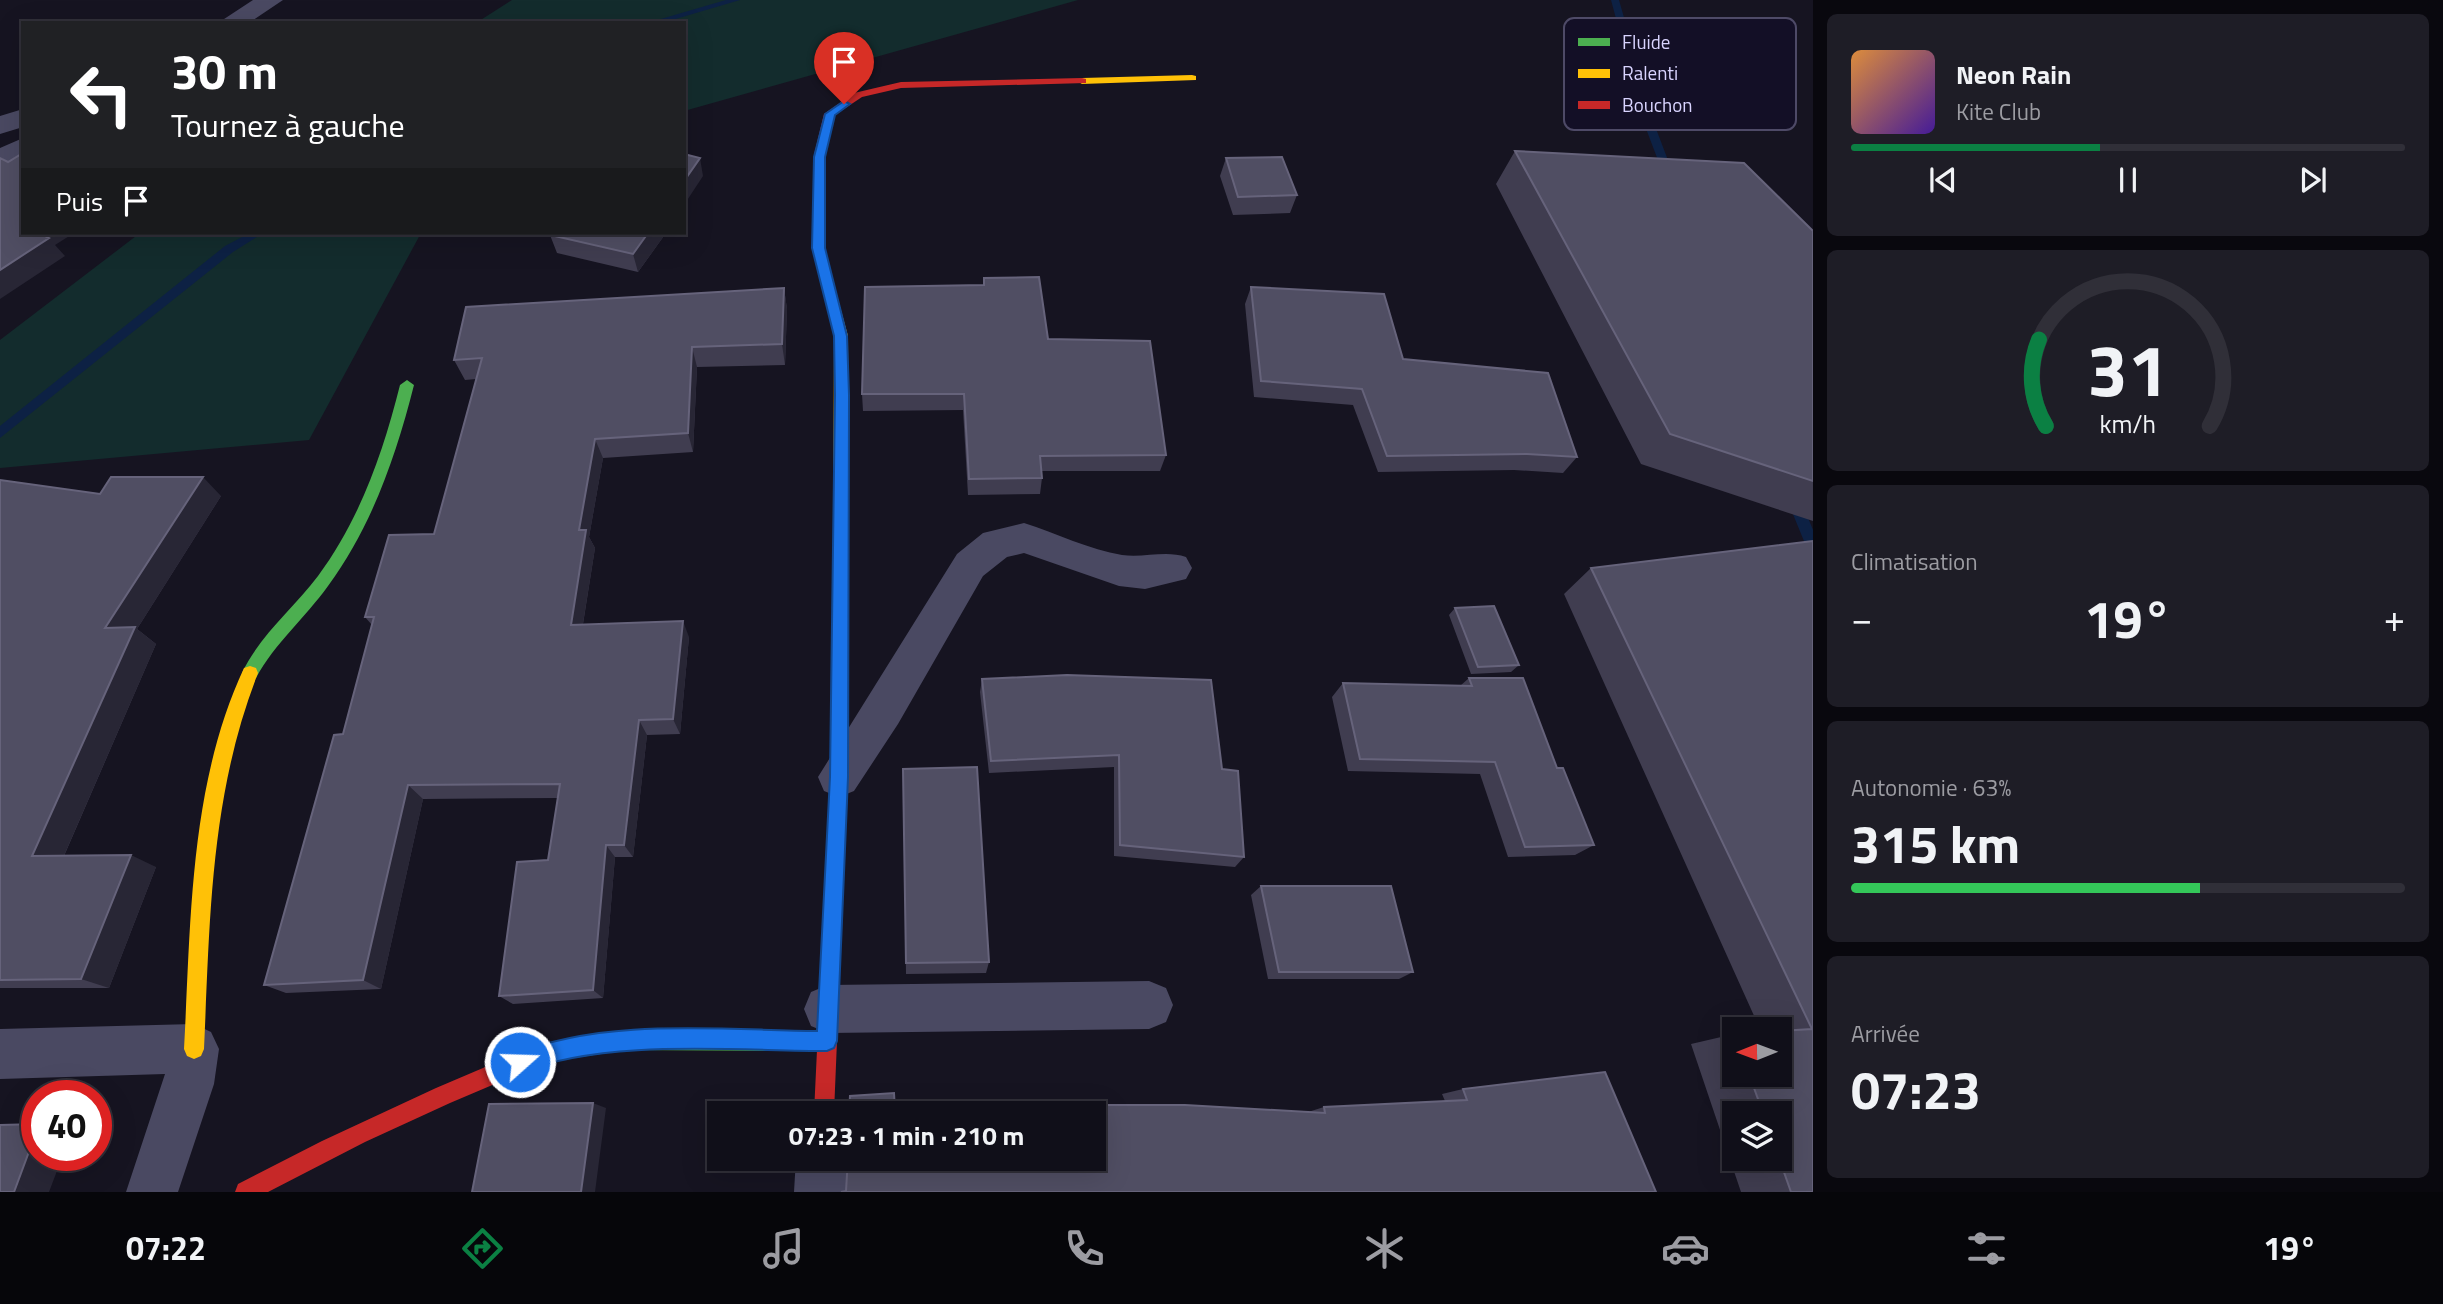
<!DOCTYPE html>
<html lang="fr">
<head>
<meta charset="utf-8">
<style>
	body { margin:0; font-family:"Titillium Web",sans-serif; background:#1e1d26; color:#f1f3f6; height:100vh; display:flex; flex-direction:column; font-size:26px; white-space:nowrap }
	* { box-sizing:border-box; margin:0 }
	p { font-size:23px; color:#9c9ca2 }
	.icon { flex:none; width:38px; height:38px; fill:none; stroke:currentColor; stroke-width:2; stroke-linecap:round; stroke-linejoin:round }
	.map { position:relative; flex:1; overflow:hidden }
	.drawer { display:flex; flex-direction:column; gap:14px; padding:14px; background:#09080e; width:630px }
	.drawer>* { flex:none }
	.banner { position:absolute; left:21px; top:21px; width:665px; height:214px; border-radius:0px; box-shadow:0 7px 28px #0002,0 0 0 2px #302f38; background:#202124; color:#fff; overflow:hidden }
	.needle { width:46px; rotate:269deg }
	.tools { position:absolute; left:1722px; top:1017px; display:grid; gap:14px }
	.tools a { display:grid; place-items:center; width:70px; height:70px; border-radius:0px; background:#100f19; box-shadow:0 7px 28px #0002,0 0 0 2px #302f38; font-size:35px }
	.speed { position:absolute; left:21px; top:1080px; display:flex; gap:14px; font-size:35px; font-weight:700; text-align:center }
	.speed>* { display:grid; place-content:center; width:91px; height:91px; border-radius:50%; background:#100f19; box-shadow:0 7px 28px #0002,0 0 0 2px #302f38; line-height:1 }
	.speed .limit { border:10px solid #d22; background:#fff; color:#111 }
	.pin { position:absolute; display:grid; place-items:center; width:60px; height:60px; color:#fff; margin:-72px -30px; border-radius:50% 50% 50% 0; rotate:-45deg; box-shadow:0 0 7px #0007 }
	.pin .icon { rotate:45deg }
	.me { position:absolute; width:77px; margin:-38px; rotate:70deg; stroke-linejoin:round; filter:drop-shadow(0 0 5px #0008) }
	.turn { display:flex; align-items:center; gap:24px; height:147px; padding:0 35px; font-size:32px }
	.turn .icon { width:91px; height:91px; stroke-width:2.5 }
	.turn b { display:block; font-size:49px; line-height:60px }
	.then { display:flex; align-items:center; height:66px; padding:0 35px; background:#0003; gap:14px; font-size:26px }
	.big { font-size:52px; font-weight:700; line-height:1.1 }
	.drawer .card { flex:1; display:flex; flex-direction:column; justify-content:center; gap:10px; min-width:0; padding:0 24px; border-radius:10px; background:#1e1d26 }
	.drawer .dial { align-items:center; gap:0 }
	.dial svg { height:182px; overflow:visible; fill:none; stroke:#302f38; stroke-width:7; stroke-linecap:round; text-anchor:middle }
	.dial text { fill:#f1f3f6; stroke:none }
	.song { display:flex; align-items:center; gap:21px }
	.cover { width:84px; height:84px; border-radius:10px; background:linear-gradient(135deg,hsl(30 70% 55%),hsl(260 70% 35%)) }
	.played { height:7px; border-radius:4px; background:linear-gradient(90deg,#0b8043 45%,#302f38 45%) }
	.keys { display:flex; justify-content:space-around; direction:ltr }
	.heat { display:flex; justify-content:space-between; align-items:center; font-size:38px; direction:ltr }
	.charge { height:10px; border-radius:5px; background:linear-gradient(90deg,#34c759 63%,#302f38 0) }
	.trip { position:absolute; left:707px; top:1101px; width:399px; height:70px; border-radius:0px; background:#100f19; box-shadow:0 7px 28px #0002,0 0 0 2px #302f38; font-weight:700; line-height:70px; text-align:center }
	.menu { display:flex; height:112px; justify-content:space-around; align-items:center; background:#06060a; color:#9c9ca2 }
	.menu .icon { width:49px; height:49px }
	.menu .active { color:#0b8043 }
	.menu b { font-size:32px; color:#f1f3f6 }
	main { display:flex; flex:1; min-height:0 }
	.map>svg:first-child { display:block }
	.green { fill:#132c2d }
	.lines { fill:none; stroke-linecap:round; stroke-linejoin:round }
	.stream { fill:#0d2144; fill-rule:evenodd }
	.street { fill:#4a4962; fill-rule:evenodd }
	.fast { fill:#4caf50; fill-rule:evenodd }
	.slow { fill:#ffc107; fill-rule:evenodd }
	.jam { fill:#c62828; fill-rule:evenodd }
	.wall { fill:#403d50; fill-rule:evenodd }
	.shaded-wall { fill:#282635 }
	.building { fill:#504e63; stroke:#66637b; stroke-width:2 }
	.route { fill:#1a73e8; stroke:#114b97; stroke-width:2 }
	.key { fill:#130f26; stroke:#4e4a67; stroke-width:2 }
	.key-label { font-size:19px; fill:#d9d4ff }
</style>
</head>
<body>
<main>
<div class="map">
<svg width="1813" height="1192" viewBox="0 0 1813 1192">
	<rect width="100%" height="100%" fill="#161421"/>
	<path class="green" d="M512 0H1078L684 111V23H476Z
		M140 233H421L309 440 0 468V340Z"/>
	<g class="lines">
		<path class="stream" d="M726 0H740L662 23H647Z
			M1611 0H1619L1655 126 1674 176 1673 178 1669 179 1664 176 1645 126Z
			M250 233H263L233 252 0 438V426L225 246Z
			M1795 497 1800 498 1813 530V552L1808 550 1806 546 1788 502Z"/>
		<path class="street" d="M253 0H283L249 23H218Z
			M23 109V127L0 134V116Z
			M23 138V159L0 170V148Z
			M1024 523C1056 533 1090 550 1122 555 1144 558 1166 550 1186 557L1192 568 1186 579 1145 589 1119 586 1024 553 1007 557 983 576 898 724 854 791 839 797 824 791 818 777 957 554 983 533Z
			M1149 981 1166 988 1173 1005 1166 1022 1149 1029 828 1033 811 1026 804 1009 811 992 828 985Z
			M194 1024 211 1032 219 1049 214 1084 178 1192H126L165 1074 0 1079V1029Z
			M796 1158H848L846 1192H794Z"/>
		<path class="fast" d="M407 380 414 385C396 456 372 526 328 586 305 618 275 643 256 678L250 680 244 678 242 673C260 635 293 609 318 576 360 519 383 453 400 385Z
			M627 1030 827 1031 834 1034 837 1041 834 1048 827 1051 627 1050 567 1059 560 1056 557 1049 560 1042 567 1039Z"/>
		<path class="slow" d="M1192 75 1196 76V80L1082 84 1077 81 1082 78Z
			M820 151 826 155 824 248 848 336 849 582 847 587H835L833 582 834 336 812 248 814 155Z
			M250 666 256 668 258 673C210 796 210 919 204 1049L201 1056 194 1059 187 1056 184 1049C191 922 189 786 244 668Z"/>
		<path class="jam" d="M1082 78 1086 79V83L901 88 862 97 835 115 824 157 820 159 814 155 824 114 854 93 901 82Z
			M841 575 847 577 849 582 848 777 834 1113H814L830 777 833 582 835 577Z
			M567 1039 574 1042 577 1049 574 1056 530 1069 450 1103 365 1142 268 1192H235L238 1184 322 1141 436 1088 530 1048Z"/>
	</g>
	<path class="wall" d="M1515 151 1813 231V521L1641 464 1496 184Z
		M1226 158 1297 195 1290 213 1233 215 1220 176Z
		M666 233 638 272 557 253 550 235Z
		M984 278 1166 455 1160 471H1042V478L1040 494 968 495 963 410 863 411 862 394 983 285Z
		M1251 287 1403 359 1577 457 1563 473 1514 470 1378 472 1353 405 1254 397 1245 304Z
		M784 288 787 309 785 365 697 367 693 452 603 458 589 537 595 548 583 624 689 637 680 734 647 735 633 857H615L603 998 513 1004 499 996 548 860 558 798 423 799 381 989 286 993 264 985 343 734 372 625 365 617 434 534 476 379 465 380 454 360Z
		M0 480 100 494 221 496 137 629 156 644 64 856 156 867 109 988H0Z
		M1813 541V1192H1741L1691 1044 1734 1034V1074H1780V1029H1760L1564 594 1591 568ZM1734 1113H1780V1158H1734Z
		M1455 608 1519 665 1511 672 1471 674 1449 615Z
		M1469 678 1557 768 1594 845 1575 855 1508 857 1480 774 1348 771 1332 697 1343 683 1460 686Z
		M982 679 1222 769 1244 857 1235 867 1114 856V767L989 773 980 692Z
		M903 769 989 962 986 973 906 974Z
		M1261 886 1413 972 1399 979H1268L1251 895Z
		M1463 1089 1656 1192 846 1191 1063 1110 1069 1105 1308 1112 1324 1107 1445 1101 1442 1094Z"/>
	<path class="shaded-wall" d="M700 158 703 176 684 205V181Z
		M37 233H74L55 245 65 256 0 299V270Z
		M648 233H666L638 272 633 254Z
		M784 288 787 309 785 365 782 344Z
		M692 347 697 367 693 452 688 433Z
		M595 439 603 458 589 537 595 548 580 642 571 625 579 530Z
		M203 477 221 496 137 629 156 644 59 867 32 856 105 628Z
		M683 621 689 637 680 734 673 719Z
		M639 720 647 735 633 857 624 845Z
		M408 785 423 799 381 989 363 980Z
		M606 845 615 857 603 998 593 990Z
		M131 855 156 867 109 988 81 979Z
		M593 1103 606 1108 595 1192H581Z
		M37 1130V1155H63L49 1192H14Z"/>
	<path class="building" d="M1515 151 1744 163 1813 231V481L1670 434Z
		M23 153V233H39L49 238 0 270V158L8 162Z
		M684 154 700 158 684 181Z
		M1282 157 1297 195 1238 197 1226 158Z
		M552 233H648L633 254 550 235Z
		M1039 277 1048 339 1150 341 1166 455 1040 456 1042 478 969 479 964 394H862L865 287 984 285V278Z
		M1251 287 1384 294 1403 359 1548 373 1577 457 1527 454 1387 456 1362 389 1261 381Z
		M784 288 782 344 692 347 688 433 595 439 579 530H586L571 625 683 621 673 719 639 720 624 845H606L593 990 499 996 517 862 548 860 560 784 408 785 363 980 264 985 334 735 343 734 374 617H365L389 535 434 534 482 358 454 360 466 307Z
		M111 477H203L105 628 135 627 32 856 131 855 81 979 0 980V480L100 494Z
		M1813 541V1192H1791L1779 1158 1780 1113H1763L1749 1074H1780V1031L1812 1029 1591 568Z
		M1494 606 1519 665 1478 667 1455 608Z
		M1067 675 1211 680 1222 769 1238 771 1244 857 1120 845 1119 755 991 761 982 679Z
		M1469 678H1523L1557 768H1563L1594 845 1525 847 1495 762 1360 759 1343 683 1472 686Z
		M977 767 989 962 906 963 903 769Z
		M1261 886H1391L1413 972H1279Z
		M1605 1072 1656 1192H841L846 1191 848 1158H1094V1113H836V1111H849L850 1096 894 1093 895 1110H1069V1105H1185L1325 1113 1324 1107 1467 1100 1463 1089Z
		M593 1103 581 1192H472L489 1104Z
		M37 1124V1130L14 1192H0V1125Z"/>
	<path class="route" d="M844 101 850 104 835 115 825 157V248L847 336 849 395 848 777 837 1041 834 1048 827 1051C736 1051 604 1038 520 1073L513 1070 510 1062 513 1055C603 1017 720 1030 817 1031L830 777 835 395 834 336 812 248 814 157 825 114Z"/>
	<rect x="1564" y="18" width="232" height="112" rx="10" class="key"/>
	<rect x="1578" y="38" width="32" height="8" fill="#4caf50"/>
	<rect x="1578" y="69" width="32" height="9" fill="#ffc107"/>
	<rect x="1578" y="101" width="32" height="8" fill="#c62828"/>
	<g class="key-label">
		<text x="1622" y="49">Fluide</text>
		<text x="1622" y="80">Ralenti</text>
		<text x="1622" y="112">Bouchon</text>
	</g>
</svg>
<div class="tools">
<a><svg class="needle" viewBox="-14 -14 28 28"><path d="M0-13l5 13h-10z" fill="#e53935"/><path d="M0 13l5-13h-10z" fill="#9c9ca2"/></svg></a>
<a><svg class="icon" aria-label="layers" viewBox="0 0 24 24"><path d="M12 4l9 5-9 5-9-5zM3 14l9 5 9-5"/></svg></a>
</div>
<div class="speed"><div class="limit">40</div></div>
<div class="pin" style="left:844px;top:104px;background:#d93025"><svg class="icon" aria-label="arrive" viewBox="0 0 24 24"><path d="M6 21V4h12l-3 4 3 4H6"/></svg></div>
<svg class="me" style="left:520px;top:1062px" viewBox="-20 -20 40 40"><circle r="17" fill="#1a73e8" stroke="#fff" stroke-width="3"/><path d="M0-11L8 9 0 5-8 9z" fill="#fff"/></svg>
<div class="trip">07:23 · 1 min · 210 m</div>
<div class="banner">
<div class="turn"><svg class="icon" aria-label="left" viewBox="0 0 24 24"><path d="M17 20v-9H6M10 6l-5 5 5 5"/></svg><div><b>30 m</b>Tournez à gauche</div></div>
<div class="then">Puis<svg class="icon" aria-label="arrive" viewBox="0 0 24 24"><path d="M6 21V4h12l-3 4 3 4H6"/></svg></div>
</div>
</div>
<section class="drawer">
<div class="card">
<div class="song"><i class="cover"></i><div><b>Neon Rain</b><p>Kite Club</p></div></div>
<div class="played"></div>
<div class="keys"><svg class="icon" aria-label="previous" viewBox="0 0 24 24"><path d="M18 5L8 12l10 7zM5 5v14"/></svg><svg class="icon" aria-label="pause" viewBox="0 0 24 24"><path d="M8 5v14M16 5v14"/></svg><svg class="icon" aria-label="next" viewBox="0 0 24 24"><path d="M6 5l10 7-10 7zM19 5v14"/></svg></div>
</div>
<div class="card dial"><svg viewBox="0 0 100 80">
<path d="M14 69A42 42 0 1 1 86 69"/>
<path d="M14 69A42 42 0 0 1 11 31" stroke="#0b8043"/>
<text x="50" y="56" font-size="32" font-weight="700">31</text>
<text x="50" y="72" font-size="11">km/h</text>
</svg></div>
<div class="card"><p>Climatisation</p>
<div class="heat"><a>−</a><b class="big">19°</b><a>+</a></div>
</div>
<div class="card"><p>Autonomie · 63%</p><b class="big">315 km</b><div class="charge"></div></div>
<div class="card"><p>Arrivée</p><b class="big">07:23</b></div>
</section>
</main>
<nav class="menu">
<b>07:22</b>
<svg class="icon active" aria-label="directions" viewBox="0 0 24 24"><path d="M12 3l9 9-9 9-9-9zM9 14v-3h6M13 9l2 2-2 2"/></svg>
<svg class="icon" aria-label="music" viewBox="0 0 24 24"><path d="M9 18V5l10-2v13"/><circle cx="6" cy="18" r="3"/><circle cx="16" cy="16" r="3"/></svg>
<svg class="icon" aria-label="phone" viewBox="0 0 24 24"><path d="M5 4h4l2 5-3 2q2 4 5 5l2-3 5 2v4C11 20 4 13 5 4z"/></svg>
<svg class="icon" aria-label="climate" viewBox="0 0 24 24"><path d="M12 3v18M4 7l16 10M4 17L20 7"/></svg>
<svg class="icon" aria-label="car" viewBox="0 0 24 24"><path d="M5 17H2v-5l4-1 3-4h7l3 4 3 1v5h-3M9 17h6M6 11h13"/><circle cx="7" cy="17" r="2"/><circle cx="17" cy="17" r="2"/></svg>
<svg class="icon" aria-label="filters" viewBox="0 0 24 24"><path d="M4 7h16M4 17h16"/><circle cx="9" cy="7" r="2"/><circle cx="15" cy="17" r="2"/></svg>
<b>19°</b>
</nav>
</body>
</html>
